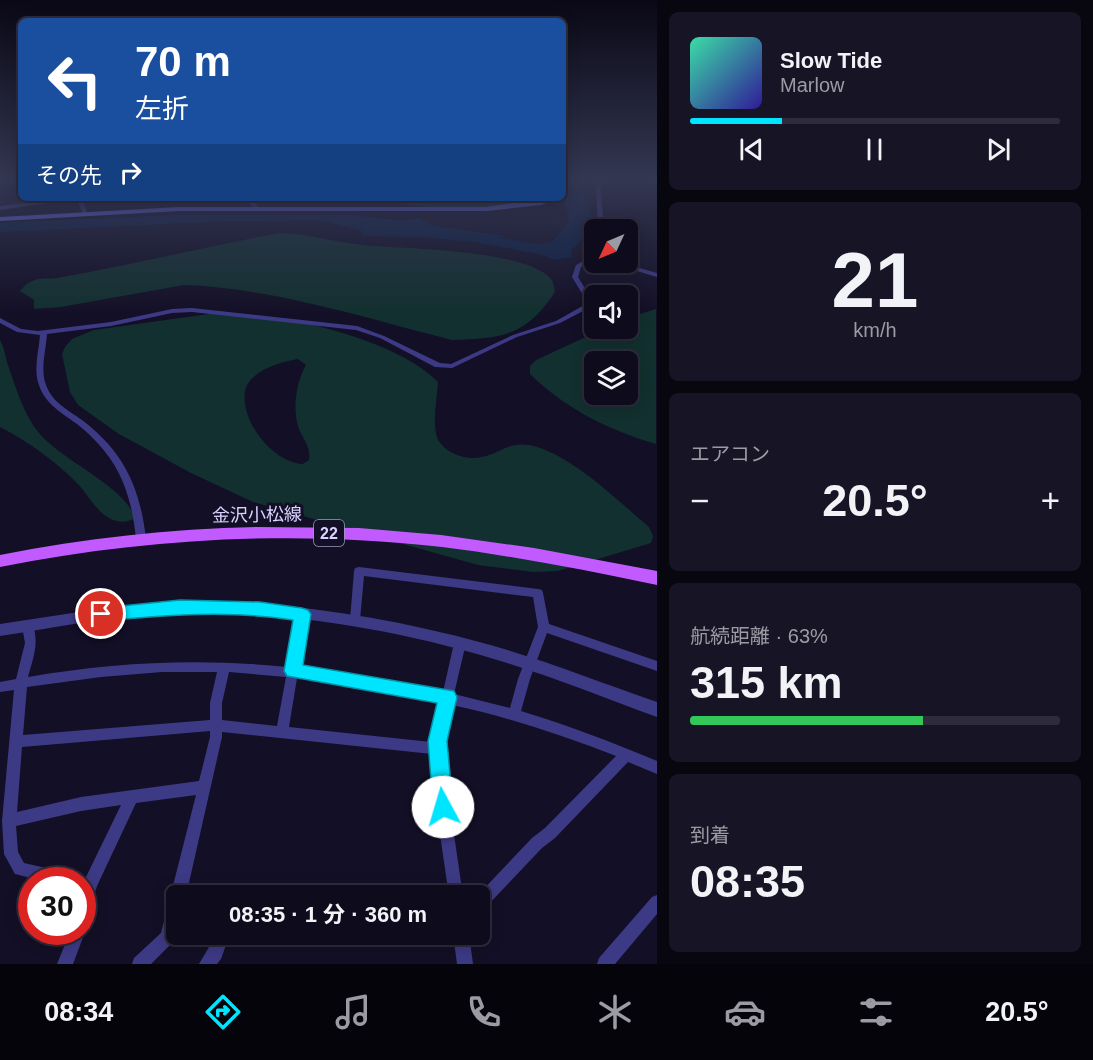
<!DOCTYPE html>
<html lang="ja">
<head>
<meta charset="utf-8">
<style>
	body { margin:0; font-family:Arial,"Noto Sans JP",sans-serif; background:#171425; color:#f1f3f6; height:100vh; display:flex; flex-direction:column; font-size:22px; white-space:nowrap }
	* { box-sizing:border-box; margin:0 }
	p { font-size:20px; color:#9b9ba3 }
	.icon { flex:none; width:33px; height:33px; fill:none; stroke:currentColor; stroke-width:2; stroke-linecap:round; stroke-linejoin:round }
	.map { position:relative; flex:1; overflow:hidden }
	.details { display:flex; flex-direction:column; gap:12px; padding:12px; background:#08060f; width:436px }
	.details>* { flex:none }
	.guide { position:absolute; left:18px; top:18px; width:548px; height:183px; border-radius:9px; box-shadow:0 3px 15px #0003,0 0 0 2px #2e2b3b; background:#1a4fa0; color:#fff; overflow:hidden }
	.needle { width:39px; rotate:226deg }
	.buttons { position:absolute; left:584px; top:219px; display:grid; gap:12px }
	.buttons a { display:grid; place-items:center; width:54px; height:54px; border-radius:9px; background:#0e0b1c; box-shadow:0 3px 15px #0003,0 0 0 2px #2e2b3b; font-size:30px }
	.speed { position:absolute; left:18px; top:867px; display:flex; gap:12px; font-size:30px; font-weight:700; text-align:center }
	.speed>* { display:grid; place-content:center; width:78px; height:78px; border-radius:50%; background:#0e0b1c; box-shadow:0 3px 15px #0003,0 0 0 2px #2e2b3b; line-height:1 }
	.speed .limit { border:9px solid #d22; background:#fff; color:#111 }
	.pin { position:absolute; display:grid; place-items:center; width:51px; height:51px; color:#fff; margin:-26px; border:3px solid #fff; border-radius:50%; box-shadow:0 2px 6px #0007 }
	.me { position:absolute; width:66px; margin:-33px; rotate:354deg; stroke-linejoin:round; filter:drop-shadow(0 0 4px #0008) }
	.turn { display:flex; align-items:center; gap:21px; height:126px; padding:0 18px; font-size:27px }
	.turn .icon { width:78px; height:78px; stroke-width:2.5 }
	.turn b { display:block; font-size:42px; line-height:51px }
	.then { display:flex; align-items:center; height:57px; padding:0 18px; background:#0003; gap:12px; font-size:22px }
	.big { font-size:45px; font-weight:700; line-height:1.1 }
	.details .tile { flex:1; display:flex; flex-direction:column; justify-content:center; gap:9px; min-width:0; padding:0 21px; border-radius:9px; background:#171425 }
	.details .dial { align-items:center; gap:0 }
	.dial b { font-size:78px; line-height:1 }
	.song { display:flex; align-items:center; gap:18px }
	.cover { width:72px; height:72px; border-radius:9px; background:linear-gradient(135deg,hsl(160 70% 55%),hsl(250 70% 35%)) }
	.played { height:6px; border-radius:3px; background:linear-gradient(90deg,#00e5ff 25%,#2e2b3b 25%) }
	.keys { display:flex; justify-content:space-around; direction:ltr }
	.heat { display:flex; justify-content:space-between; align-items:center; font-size:33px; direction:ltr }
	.charge { height:9px; border-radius:4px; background:linear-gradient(90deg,#34c759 63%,#2e2b3b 0) }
	.trip { position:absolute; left:166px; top:885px; width:324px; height:60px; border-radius:9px; background:#0e0b1c; box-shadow:0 3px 15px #0003,0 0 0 2px #2e2b3b; font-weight:700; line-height:60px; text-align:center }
	.tabs { display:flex; height:96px; justify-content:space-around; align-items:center; background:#06040b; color:#9b9ba3 }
	.tabs .icon { width:42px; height:42px }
	.tabs .active { color:#00e5ff }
	.tabs b { font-size:27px; color:#f1f3f6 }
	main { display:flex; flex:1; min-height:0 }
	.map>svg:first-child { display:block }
	.green { fill:#12302f; fill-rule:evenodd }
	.water { fill:#0a1f44 }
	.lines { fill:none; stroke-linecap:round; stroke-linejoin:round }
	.minor { fill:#3d3a85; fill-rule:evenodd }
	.tertiary { fill:#3d3a85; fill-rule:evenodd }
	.secondary { fill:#6f6bff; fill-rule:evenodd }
	.primary { fill:#c25bff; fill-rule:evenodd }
	.route { fill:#00e5ff; stroke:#0095a6; stroke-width:1.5 }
	.labels { text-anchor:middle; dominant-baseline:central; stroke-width:6; stroke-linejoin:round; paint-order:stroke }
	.shield { fill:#130f26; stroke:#9e99be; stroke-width:1.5 }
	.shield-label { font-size:16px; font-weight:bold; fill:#d9d4ff }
	.street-label { font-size:18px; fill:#d9d4ff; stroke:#130f26 }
</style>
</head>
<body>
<main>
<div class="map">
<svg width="657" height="964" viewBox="0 0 657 964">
	<rect width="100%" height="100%" fill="#130f26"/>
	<path class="green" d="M371 198H545C514 208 449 210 417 206 402 204 386 200 371 198Z
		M279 233C307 233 334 242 362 245 401 249 526 249 551 279 554 283 554 287 555 292 526 336 503 338 452 340 370 319 268 287 184 285L61 307 34 309V300L20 291C25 285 31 280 39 279 45 278 51 279 57 278 131 265 205 247 279 233Z
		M656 309V444C608 430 566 409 530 374V366L536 360 603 329 627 328V318ZM594 362H627V394H594Z
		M216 313C277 312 394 337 438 382 437 398 433 417 436 433 438 449 460 459 475 458 500 457 506 438 537 447 576 459 618 501 649 527L653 536 651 543 558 571 533 572 478 565 253 502 191 473 119 434 78 405 70 392 62 354 65 347 72 339 94 330ZM298 359 306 365C296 382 292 410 299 429 304 440 311 448 309 460L303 464C273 463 240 421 245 391 249 371 280 362 298 359Z
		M0 340C4 347 5 354 7 362 15 385 23 414 39 433 62 461 125 486 135 518 127 523 118 523 109 518 96 511 88 495 78 484 55 461 29 442 0 427Z"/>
	<path class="water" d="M563 180C582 180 586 202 592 217L580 242 571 250 573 257 553 260 544 255 475 242 421 237 363 236V231L318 220 229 221 0 232V223L173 215H352L404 221 418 218 434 226 506 236 501 238 537 244 552 242 569 222 563 193Z"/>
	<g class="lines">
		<path class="minor" d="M19 180 17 181 0 183V181Z
			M596 180H600L604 230H598Z
			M648 180H657V183L648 181Z
			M65 198H82L88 216 83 215 77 199 0 210V206Z
			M245 198H251L260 209 259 210H255Z
			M594 255V259L581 267 578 277 594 303 587 309 560 323 517 337 452 368 435 367 380 338 356 330 192 312 172 313 111 326 47 334C46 350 40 369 46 385 52 402 68 410 82 420 124 452 140 487 146 539L144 542H138L136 539C131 489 117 456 77 424 62 413 45 404 39 385 33 369 39 351 40 335L17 332 0 323V318L21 329 38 331 111 322 172 309 192 308 357 326 384 336 440 363 451 364 513 335 556 321 588 303 572 277 576 265Z
			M607 262H618L657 273V277Z
			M359 567 538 589 542 590 543 593 549 624 657 661V671L547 633 530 679 521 711C567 725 612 742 657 761V774L628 762 555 838 542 848 485 908 480 910V896H477L532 838 545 828 616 756C562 735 508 717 452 705L443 741 450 807 463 896H449L436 807 432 754 222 732V737L186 896H177L176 937 173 942 151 964H132L134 958 161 933 196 795 136 803 97 886 87 917 82 919V880H76L82 877H86L121 805 81 811 16 826 18 852 24 863 68 873 73 875 75 880H39L15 874 4 854 2 821 14 690 0 692V682L16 679 25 643 22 626 24 623 28 621 32 623C40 642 33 658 28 677 115 662 200 658 287 667L297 614 298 611 302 610 306 611 307 614 299 668 361 677 443 692 454 643 456 640 460 638 464 640 466 643 454 694 510 708 518 679 538 627 533 597 364 576 360 620 359 623 355 624 351 623 350 620 354 571 355 568ZM162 672H217L210 703V720L23 735 27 687 101 677ZM229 672 286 677 277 726 222 720V703ZM297 678 361 687 440 702 431 742 289 727ZM210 731V737L199 781 81 797 17 812 22 747Z
			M246 886 266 891 268 896H237L241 888Z
			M657 895V914L615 964H597L599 958 652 897Z
			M82 927 85 932 73 964H57L70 932H82Z
			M215 934H230L221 959 217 964H199L209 947Z
			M453 934H469L473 964H457Z"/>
		<path class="tertiary" d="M180 601C283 601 384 616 483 643 542 659 599 682 657 702V717C607 699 558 679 507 663 402 630 290 611 180 613 120 614 60 627 0 636V624L112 607Z"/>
		<path class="secondary" d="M549 198H561L541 205 486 211H179L0 221V217L179 207H486Z"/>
		<path class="primary" d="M256 527 359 528 441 535 534 548 657 571V585C585 570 514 556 442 547 294 530 146 538 0 567V555C85 538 169 529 256 527Z"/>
	</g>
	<linearGradient id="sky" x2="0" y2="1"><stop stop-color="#0a0815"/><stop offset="0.57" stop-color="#333752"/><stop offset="1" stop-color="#333752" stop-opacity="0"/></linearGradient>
	<rect width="657" height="315" fill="url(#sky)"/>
	<path class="route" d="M180 600 260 602 302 608 308 610 311 614 303 665 454 691 457 697 447 741 453 807 450 814 443 817 436 814 433 807 428 741 437 703 287 676 284 671 293 620C229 610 166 615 101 621L95 619 93 614 95 610 101 608Z"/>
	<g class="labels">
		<rect class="shield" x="314" y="520" width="30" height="26" rx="4.5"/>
		<g class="shield-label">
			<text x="329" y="533">22</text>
		</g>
		<g class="street-label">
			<text transform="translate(257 515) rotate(-1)">金沢小松線</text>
		</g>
	</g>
</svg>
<div class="buttons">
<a><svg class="needle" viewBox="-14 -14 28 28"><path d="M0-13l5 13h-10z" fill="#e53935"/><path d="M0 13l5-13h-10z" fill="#9b9ba3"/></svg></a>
<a><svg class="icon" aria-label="sound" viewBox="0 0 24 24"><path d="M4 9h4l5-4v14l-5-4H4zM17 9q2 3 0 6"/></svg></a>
<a><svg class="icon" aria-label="layers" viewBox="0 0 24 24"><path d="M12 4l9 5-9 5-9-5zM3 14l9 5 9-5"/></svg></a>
</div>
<div class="speed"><div class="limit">30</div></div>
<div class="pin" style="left:101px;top:614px;background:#d93025"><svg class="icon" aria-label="arrive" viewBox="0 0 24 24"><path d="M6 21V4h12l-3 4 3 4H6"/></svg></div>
<svg class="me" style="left:443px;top:807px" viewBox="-20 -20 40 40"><circle r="19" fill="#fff"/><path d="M0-13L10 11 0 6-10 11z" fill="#00e5ff"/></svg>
<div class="trip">08:35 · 1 分 · 360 m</div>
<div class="guide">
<div class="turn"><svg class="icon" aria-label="left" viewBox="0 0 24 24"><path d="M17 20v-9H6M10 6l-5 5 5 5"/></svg><div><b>70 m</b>左折</div></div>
<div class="then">その先<svg class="icon" aria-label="right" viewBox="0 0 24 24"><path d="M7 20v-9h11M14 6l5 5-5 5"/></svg></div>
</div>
</div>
<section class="details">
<div class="tile">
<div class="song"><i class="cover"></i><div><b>Slow Tide</b><p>Marlow</p></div></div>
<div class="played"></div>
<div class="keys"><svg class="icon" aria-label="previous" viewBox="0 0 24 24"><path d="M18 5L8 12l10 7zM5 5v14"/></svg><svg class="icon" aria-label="pause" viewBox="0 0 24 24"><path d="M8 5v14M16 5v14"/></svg><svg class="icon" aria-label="next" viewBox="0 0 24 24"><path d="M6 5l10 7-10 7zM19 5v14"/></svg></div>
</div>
<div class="tile dial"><b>21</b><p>km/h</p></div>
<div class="tile"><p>エアコン</p>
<div class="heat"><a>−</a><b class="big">20.5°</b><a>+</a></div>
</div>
<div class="tile"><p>航続距離 · 63%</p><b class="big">315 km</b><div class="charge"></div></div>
<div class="tile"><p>到着</p><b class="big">08:35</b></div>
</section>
</main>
<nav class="tabs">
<b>08:34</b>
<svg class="icon active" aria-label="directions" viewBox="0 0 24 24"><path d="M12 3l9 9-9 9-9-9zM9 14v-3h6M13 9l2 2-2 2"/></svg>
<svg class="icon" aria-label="music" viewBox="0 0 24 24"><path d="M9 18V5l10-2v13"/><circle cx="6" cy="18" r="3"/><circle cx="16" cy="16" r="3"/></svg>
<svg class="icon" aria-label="phone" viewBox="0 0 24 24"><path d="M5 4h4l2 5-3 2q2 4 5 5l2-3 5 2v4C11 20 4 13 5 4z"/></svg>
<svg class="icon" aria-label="climate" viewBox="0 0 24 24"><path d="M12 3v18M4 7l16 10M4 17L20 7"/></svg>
<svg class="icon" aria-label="car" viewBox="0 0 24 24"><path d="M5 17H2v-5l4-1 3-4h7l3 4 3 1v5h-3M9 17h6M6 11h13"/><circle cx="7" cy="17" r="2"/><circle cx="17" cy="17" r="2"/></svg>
<svg class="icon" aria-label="filters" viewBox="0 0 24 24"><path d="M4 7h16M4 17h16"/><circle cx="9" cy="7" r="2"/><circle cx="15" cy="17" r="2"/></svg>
<b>20.5°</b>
</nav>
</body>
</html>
